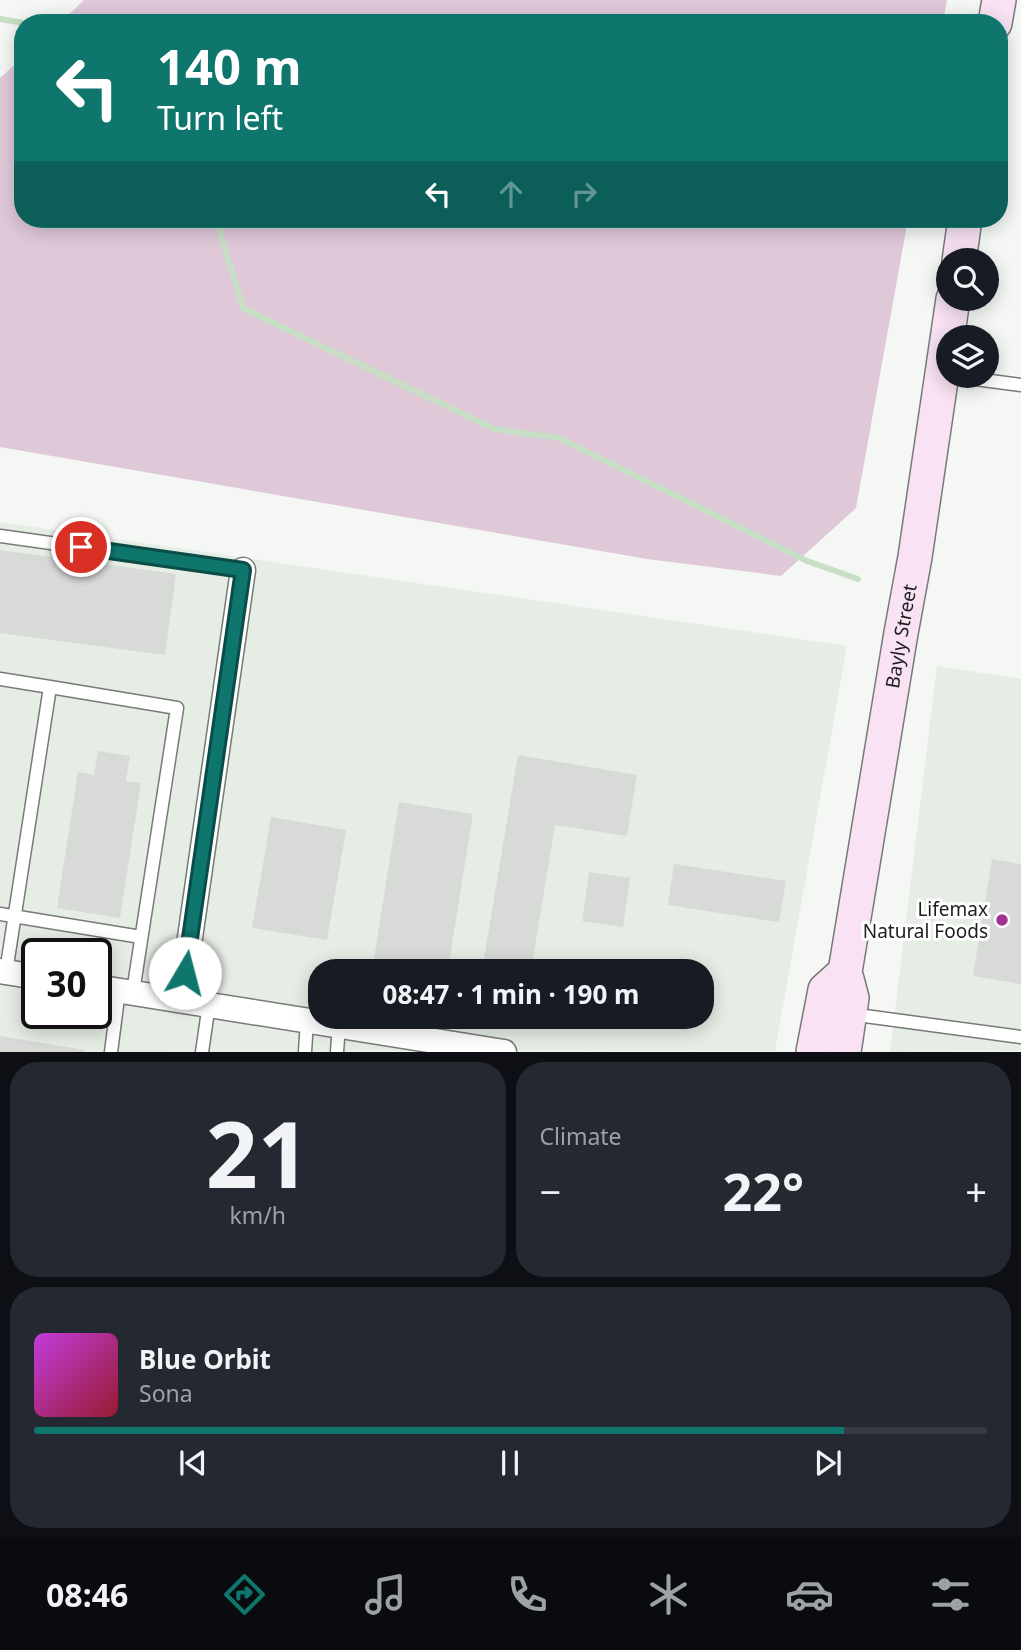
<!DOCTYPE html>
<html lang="en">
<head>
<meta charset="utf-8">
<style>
	body { margin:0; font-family:"Noto Sans",sans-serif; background:#242831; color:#f1f3f6; height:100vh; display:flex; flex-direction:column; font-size:26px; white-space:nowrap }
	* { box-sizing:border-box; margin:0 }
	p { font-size:23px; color:#9ea1a6 }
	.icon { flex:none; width:38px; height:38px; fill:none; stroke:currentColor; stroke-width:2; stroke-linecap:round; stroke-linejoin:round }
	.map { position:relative; height:1052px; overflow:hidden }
	.drawer { display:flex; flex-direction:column; gap:10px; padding:10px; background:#0d0f14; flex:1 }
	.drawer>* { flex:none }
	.top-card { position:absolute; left:14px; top:14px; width:994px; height:214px; border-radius:28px; box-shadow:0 4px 18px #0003; background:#0f766e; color:#fff; overflow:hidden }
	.fabs { position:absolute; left:936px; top:248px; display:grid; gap:14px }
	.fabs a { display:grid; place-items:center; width:63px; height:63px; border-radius:50%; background:#171b24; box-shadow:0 4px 18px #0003; font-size:35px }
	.speed { position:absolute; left:21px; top:938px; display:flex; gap:14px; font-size:35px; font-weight:700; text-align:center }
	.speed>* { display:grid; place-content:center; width:91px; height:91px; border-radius:50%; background:#171b24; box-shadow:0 4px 18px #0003; line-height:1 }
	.speed .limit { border:4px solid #111; border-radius:10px; background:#fff; color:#111 }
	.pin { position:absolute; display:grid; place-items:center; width:60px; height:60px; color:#fff; margin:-30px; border:4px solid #fff; border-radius:50%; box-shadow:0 2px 7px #0007 }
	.me { position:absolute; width:77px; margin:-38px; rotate:8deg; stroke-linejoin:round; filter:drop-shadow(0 0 5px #0008) }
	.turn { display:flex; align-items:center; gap:24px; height:147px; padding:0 28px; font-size:32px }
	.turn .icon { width:91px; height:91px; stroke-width:2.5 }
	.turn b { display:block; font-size:49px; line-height:60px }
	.lanes { display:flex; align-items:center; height:66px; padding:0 28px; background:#0003; justify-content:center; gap:35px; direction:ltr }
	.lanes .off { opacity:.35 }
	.big { font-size:52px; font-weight:700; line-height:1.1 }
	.drawer .card { flex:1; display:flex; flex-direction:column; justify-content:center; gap:10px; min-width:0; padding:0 24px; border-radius:28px; background:#242831 }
	.drawer .dial { align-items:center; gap:0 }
	.dial b { font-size:91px; line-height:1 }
	.song { display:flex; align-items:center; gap:21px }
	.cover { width:84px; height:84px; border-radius:10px; background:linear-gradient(135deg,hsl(290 70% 55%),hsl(350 70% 35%)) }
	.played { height:7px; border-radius:4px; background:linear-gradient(90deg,#0f766e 85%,#363941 85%) }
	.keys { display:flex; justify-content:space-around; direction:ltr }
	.heat { display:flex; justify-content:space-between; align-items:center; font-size:38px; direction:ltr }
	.drawer .tiles { flex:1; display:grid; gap:10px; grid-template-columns:1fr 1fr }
	.card:last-child { grid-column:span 2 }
	.trip { position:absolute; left:308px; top:959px; width:406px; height:70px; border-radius:28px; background:#171b24; box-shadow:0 4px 18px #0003; font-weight:700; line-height:70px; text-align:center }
	.dock { display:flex; height:112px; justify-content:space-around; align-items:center; background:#090b0e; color:#9ea1a6 }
	.dock .icon { width:49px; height:49px }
	.dock .current { color:#0f766e }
	.dock b { font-size:32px; color:#f1f3f6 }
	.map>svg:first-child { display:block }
	.built { fill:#e5ede4; fill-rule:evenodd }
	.green { fill:#dfc9d9 }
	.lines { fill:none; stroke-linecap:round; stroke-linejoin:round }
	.stream { stroke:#c7dfc5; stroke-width:6 }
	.building { fill:#d8dad8 }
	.service-casing { stroke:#777a77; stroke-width:15 }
	.minor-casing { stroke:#777a77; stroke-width:27 }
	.secondary-casing { stroke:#777a77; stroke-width:36 }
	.service { stroke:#fff; stroke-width:12 }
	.minor { stroke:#fff; stroke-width:24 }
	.secondary { stroke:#f8e2f3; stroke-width:33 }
	.route-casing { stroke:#0a4d48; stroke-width:18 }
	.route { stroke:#0f766e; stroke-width:12 }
	.poi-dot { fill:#a1328f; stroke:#fff; stroke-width:2.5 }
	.labels { text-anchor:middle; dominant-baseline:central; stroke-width:6; stroke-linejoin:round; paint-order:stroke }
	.street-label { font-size:19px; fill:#1c1d1c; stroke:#fff }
	.poi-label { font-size:19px; fill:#1c1d1c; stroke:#fff; text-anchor:end }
</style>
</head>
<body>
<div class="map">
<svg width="1021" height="1052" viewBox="0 0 1021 1052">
	<rect width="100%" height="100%" fill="#f4f7f4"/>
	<path class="built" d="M0 522 847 646 775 1051 0 1052ZM37 954H96V1013H37ZM320 971H702V1017H320Z
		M937 666 1021 679V1051L890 1052Z"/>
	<path class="green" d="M84 0H947L943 23H60Z
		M23 57V219H908L856 508 781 576 647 559 0 447V78Z"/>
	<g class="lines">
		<path class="stream" d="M0 19 23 23
			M216 219 243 308 494 429 559 438 807 561 858 579"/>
	</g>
	<path class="building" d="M0 550 176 574 165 655 0 633Z
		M98 751 130 756 126 781 141 783 120 918 57 908 78 772 94 775Z
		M518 755 637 775 627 836 555 825 531 971H482Z
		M399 802 473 814 448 969 374 958Z
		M271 817 346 830 327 940 252 928Z
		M992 859 1021 864V984L973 976Z
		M674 864 786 881 779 922 668 905Z
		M589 872 630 878 623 927 582 921Z
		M582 962 616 969V971H580Z
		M0 1036 85 1050V1052H0Z"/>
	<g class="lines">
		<defs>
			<path id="service" d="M952 376 1021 385
				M0 536 243 570
				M0 679 50 687
				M0 914 141 937
				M6 972 50 687 177 708 133 992
				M850 1014 1021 1037
				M111 1052 119 990
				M202 1052 209 1004
				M305 1052 307 1020
				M337 1052 339 1025"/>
			<path id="minor" d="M0 971 37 977
				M96 987 504 1052
				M181 1000 243 570"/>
			<g id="secondary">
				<path d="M995 23 999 0"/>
				<path d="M959 261 965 219"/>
				<path d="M813 1052 825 990 845 972"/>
				<path id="s1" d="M844 1052 852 998 845 972 901 633 915 557 953 299"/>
			</g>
		</defs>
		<use href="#service" class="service-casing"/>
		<use href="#minor" class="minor-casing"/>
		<use href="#secondary" class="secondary-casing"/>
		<use href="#service" class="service"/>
		<use href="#minor" class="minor"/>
		<use href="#secondary" class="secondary"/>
	</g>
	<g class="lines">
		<defs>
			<path id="route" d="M81 547 243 570 185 973"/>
		</defs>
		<use href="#route" class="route-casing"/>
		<use href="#route" class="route"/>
	</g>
	<circle class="poi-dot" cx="1002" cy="920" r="7"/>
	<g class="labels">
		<g class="street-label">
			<text stroke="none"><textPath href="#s1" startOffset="422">Bayly Street</textPath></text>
		</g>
		<g class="poi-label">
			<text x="988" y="909">Lifemax<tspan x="988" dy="22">Natural Foods</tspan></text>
		</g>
	</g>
</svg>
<div class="fabs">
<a><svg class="icon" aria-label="search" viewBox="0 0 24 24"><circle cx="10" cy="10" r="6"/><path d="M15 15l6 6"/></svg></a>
<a><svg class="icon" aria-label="layers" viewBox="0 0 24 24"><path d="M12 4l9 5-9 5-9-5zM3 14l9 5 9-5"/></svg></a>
</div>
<div class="speed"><div class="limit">30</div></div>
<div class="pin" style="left:81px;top:547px;background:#d93025"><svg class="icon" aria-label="arrive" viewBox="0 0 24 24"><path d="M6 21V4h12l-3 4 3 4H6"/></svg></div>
<svg class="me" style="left:185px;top:973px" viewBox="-20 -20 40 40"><circle r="19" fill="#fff"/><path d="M0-13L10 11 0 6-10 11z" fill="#0f766e"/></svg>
<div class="trip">08:47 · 1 min · 190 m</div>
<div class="top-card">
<div class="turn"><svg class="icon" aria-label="left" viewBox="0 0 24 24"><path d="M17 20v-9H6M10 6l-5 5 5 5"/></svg><div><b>140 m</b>Turn left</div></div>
<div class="lanes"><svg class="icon" aria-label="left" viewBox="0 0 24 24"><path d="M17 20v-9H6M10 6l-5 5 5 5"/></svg><svg class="icon off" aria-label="ahead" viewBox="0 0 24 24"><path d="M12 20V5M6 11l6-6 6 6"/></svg><svg class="icon off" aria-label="right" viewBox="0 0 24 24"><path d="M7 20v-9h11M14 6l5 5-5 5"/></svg></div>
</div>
</div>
<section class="drawer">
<div class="tiles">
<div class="card dial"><b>21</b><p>km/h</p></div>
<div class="card"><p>Climate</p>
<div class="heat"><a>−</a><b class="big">22°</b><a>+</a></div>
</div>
<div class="card">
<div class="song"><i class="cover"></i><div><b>Blue Orbit</b><p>Sona</p></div></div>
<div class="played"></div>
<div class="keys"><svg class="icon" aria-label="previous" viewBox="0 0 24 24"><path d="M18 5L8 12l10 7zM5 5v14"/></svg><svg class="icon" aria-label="pause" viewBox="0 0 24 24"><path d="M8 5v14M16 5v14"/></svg><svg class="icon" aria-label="next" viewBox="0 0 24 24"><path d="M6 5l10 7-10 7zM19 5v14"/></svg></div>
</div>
</div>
</section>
<nav class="dock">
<b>08:46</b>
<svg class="icon current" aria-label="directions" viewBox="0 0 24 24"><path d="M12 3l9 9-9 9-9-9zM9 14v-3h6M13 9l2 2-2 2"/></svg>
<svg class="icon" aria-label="music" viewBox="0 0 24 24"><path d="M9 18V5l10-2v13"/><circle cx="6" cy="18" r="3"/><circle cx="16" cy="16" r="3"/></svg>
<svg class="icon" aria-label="phone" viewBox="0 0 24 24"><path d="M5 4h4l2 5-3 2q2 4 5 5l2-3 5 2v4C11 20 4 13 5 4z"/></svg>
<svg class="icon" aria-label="climate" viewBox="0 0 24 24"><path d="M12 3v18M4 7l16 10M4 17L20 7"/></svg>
<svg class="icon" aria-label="car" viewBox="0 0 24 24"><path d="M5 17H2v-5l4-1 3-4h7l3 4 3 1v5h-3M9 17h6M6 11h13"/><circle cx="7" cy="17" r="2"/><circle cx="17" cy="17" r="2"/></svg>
<svg class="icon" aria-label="filters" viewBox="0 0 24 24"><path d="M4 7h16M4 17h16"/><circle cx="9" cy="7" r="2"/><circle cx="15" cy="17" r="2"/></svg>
</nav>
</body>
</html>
